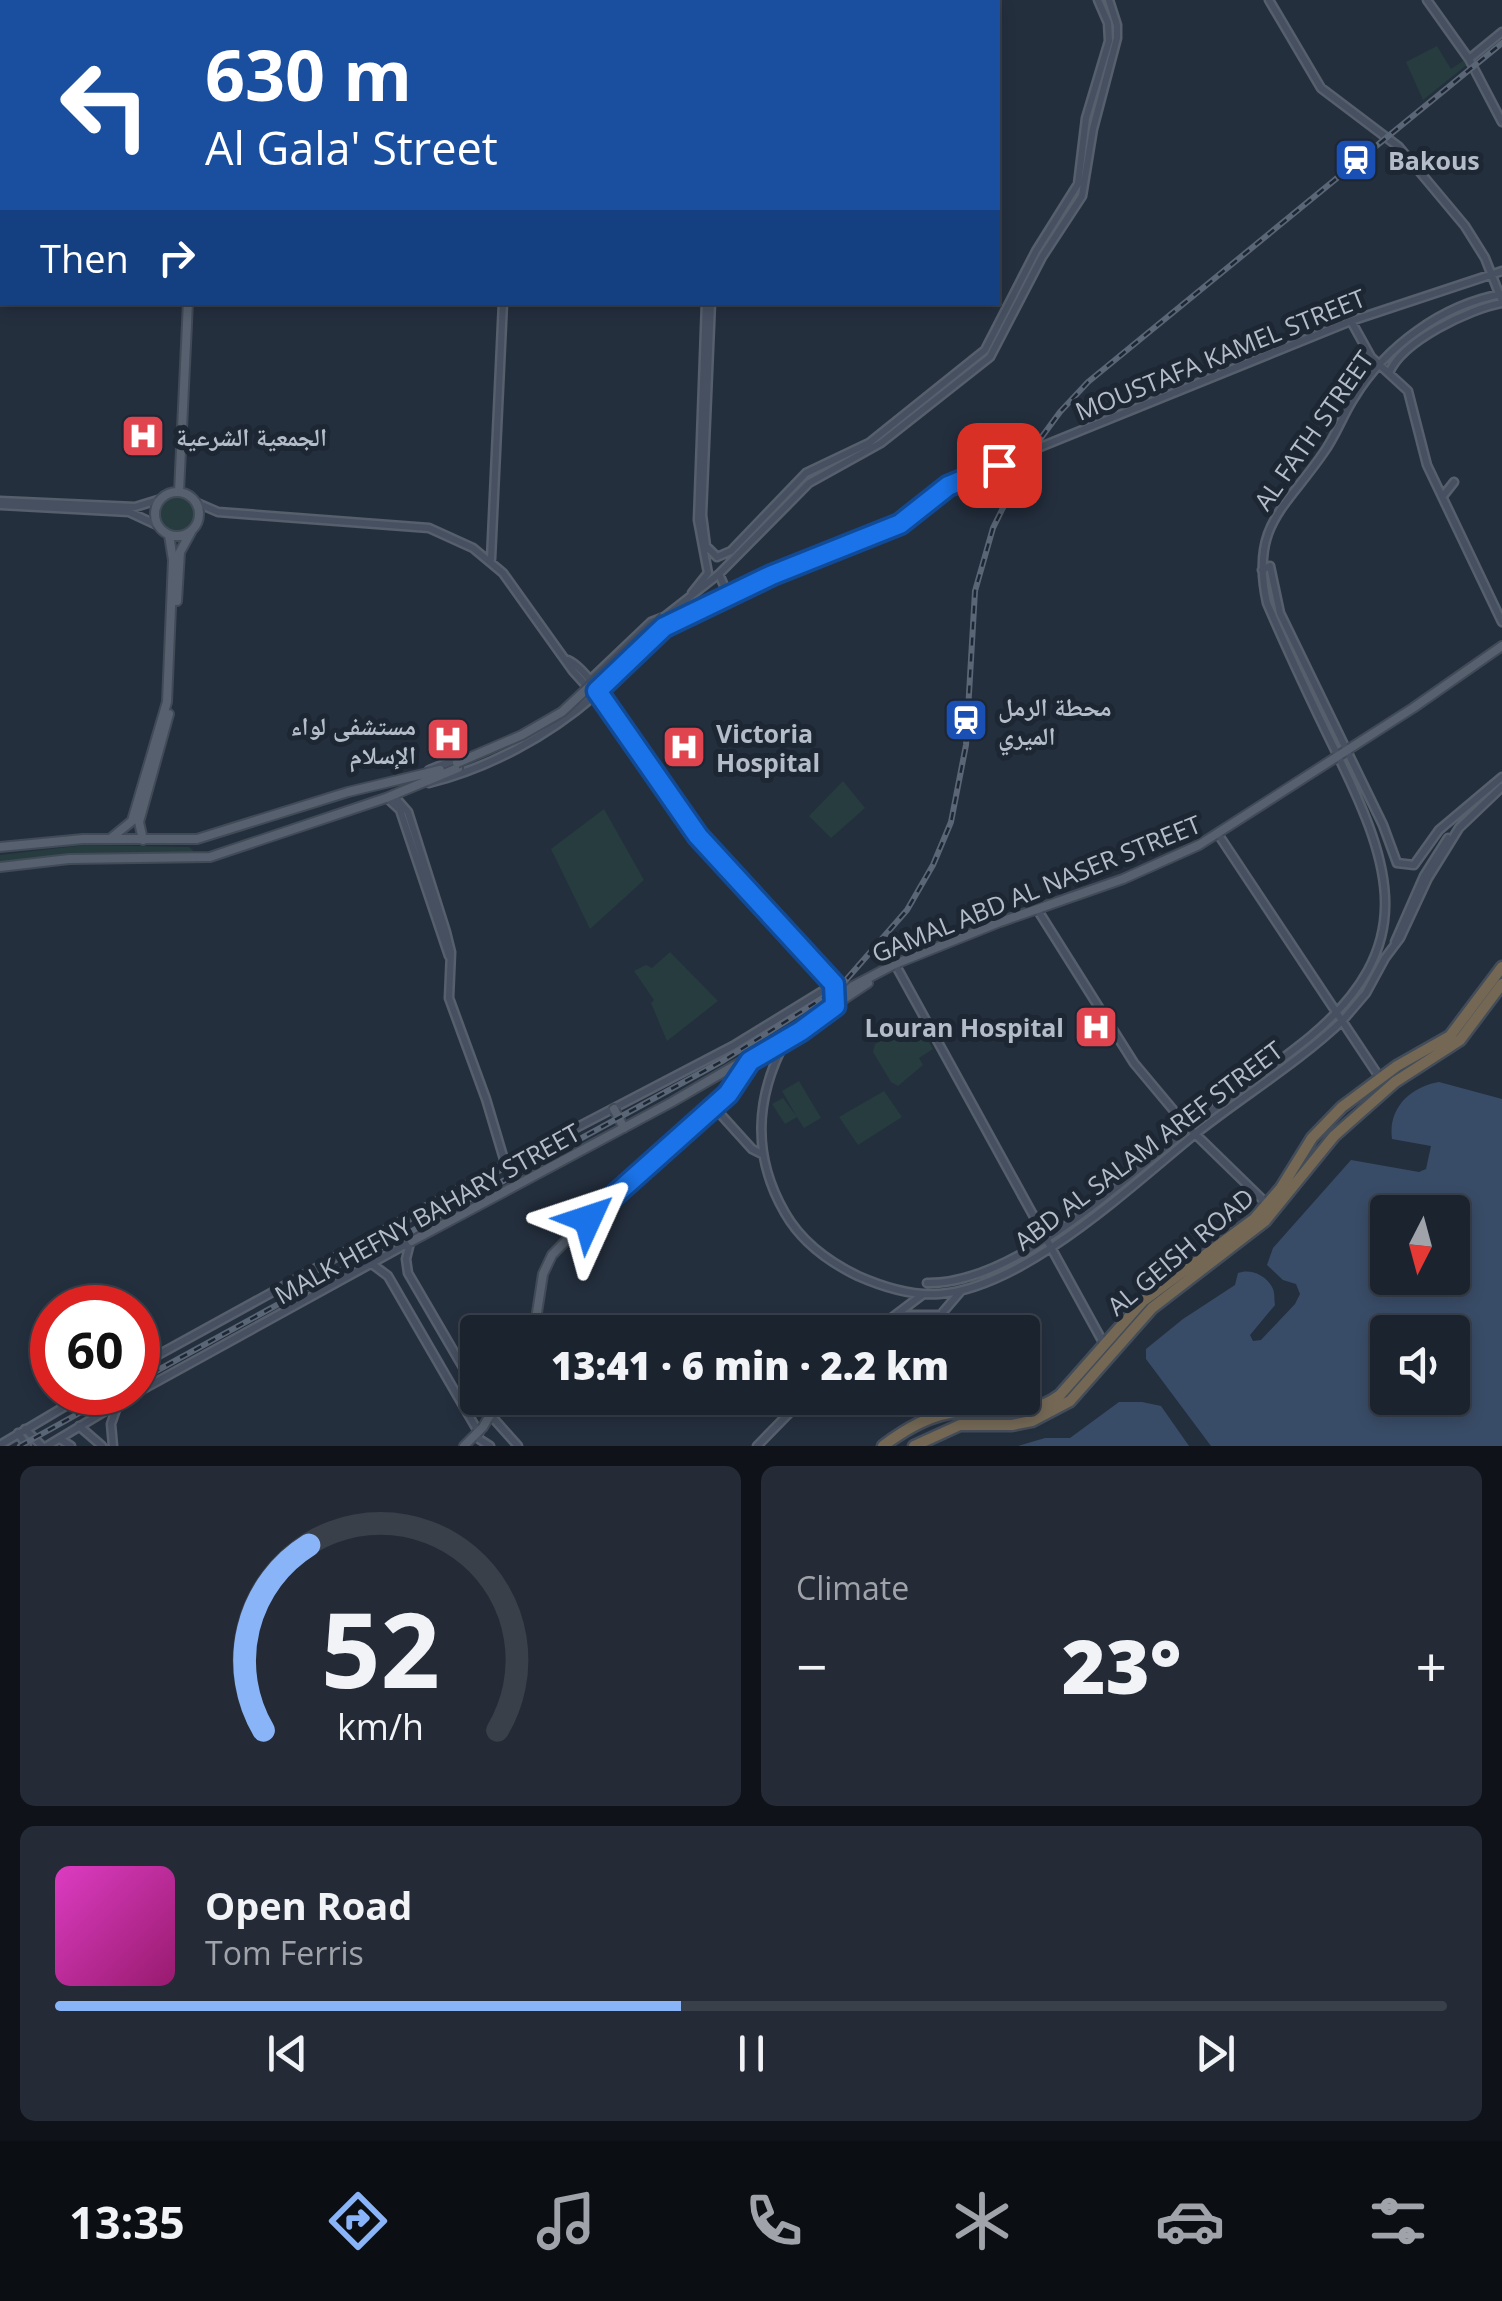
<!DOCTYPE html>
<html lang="en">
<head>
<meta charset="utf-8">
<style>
	body { margin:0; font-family:"Open Sans","Noto Naskh Arabic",sans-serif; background:#242b36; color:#f1f3f6; height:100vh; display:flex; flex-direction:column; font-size:38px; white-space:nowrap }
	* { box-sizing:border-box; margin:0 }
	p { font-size:32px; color:#a0a4aa }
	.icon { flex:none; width:55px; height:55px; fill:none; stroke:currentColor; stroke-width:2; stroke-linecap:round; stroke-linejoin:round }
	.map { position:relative; height:1446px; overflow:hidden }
	.sheet { display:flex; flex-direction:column; gap:20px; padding:20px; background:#0f1319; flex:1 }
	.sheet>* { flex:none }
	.top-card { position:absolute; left:0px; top:0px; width:1000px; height:305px; box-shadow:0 5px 15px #0003,0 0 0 2px #39404a; background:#1a4fa0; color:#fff; overflow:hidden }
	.needle { width:65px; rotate:186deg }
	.buttons { position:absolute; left:1370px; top:1195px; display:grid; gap:20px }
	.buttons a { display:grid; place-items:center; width:100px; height:100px; border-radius:10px; background:#1b232e; box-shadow:0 5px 15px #0003,0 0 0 2px #39404a; font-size:50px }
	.speed { position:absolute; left:30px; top:1285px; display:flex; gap:20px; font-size:50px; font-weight:700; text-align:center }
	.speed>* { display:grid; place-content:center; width:130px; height:130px; border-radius:50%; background:#1b232e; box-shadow:0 5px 15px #0003,0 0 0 2px #39404a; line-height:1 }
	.speed .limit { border:15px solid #d22; background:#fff; color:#111 }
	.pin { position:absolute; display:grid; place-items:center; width:85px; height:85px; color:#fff; margin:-42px; border-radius:20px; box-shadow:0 5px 15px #0006 }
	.me { position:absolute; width:110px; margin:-55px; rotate:48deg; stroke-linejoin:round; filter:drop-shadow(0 0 8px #0008) }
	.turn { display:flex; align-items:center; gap:35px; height:210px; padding:0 40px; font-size:45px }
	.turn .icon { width:130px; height:130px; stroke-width:2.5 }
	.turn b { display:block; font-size:70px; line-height:85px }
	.then { display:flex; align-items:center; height:95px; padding:0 40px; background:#0003; gap:20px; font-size:38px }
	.big { font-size:75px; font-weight:800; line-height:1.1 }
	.sheet .card { flex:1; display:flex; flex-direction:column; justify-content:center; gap:15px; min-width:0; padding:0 35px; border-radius:15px; background:#242b36 }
	.sheet .dial { align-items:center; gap:0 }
	.dial svg { height:260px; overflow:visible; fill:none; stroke:#39404a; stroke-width:7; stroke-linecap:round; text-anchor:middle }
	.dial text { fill:#f1f3f6; stroke:none }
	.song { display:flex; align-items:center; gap:30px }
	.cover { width:120px; height:120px; border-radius:15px; background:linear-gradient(135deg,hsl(310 70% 55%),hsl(320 70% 35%)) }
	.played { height:10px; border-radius:5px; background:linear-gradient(90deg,#8ab4f8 45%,#39404a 45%) }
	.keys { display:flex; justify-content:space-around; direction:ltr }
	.heat { display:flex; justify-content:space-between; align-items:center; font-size:55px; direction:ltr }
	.sheet .tiles { flex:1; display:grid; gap:20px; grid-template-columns:1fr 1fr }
	.card:last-child { grid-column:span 2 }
	.trip { position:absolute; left:460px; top:1315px; width:580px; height:100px; border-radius:10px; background:#1b232e; box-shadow:0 5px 15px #0003,0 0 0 2px #39404a; font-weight:800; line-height:100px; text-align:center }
	.tabs { display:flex; height:160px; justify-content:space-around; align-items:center; background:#0b0e12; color:#a0a4aa }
	.tabs .icon { width:70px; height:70px }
	.tabs .on { color:#8ab4f8 }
	.tabs b { font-size:45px; color:#f1f3f6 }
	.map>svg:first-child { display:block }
	.green { fill:#263c3f }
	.water { fill:#394c67; fill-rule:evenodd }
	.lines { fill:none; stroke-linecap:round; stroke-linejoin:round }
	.secondary-casing { stroke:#565f6c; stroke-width:11 }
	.primary-casing { stroke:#414a57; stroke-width:12 }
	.highway-casing { stroke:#434c59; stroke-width:15 }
	.secondary { stroke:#465061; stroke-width:6 }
	.primary { stroke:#56606e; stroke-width:8 }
	.highway { stroke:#746855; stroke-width:10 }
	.rail-casing { stroke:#5a6575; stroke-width:6 }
	.rail { stroke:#1d2633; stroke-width:2.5; stroke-dasharray:8; stroke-linecap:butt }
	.primary-bridge-casing { stroke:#414a57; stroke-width:12; stroke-linecap:butt }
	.primary-bridge { stroke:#56606e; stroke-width:8 }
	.route-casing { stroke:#114b97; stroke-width:25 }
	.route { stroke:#1a73e8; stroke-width:18 }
	.labels { text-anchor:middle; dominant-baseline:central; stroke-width:10; stroke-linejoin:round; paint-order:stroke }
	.poi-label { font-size:25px; font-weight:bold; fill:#b4bcc9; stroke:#1d2633; text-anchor:start }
	.street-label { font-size:25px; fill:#b4bcc9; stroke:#1d2633 }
</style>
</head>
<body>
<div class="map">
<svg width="1502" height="1446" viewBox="0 0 1502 1446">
	<rect width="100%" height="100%" fill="#242f3e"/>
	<path class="green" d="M1437 46 1451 69 1466 59 1469 63 1423 100 1406 62Z
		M157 514a20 20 0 1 1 40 0a20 20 0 1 1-40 0Z
		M843 781 865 808 831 838 809 816Z
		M604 809 644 880 590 929 551 849Z
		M85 845 189 847 193 850 190 855 92 854 0 863V855Z
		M670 952 718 1001 667 1041 651 1003 654 1000 634 971 646 965 652 968Z
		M917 1021 933 1049 919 1058 923 1065 898 1086 891 1082 873 1052 875 1044Z
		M799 1081 821 1118 804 1128 797 1117 785 1124 772 1104 783 1098 797 1117 782 1091Z
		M884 1091 902 1117 858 1145 839 1117Z"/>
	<path class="water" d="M1439 1082 1502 1099V1446H1211L1146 1359V1349L1183 1319 1235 1285 1238 1273C1250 1268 1267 1275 1273 1289 1275 1294 1274 1300 1275 1305L1250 1335 1253 1341 1261 1340 1295 1304 1300 1294 1296 1284 1283 1280 1267 1265 1273 1248 1351 1160 1419 1172 1426 1169 1431 1146 1392 1139C1388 1108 1410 1087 1439 1082ZM1452 1212V1278H1388V1212ZM1452 1332V1398H1388V1332Z
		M1119 1402H1142L1161 1406 1189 1446H1018L1045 1438H1070Z"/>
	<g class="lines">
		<defs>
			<path id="secondary" d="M1269 0 1321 88 1399 147 1465 226 1485 258 1502 301
				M1427 0 1469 59 1502 122
				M516 2V0
				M718 2V0
				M724 2V0
				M1469 59 1502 32
				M711 302 702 515 706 546 717 557
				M1351 321 1371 357 1408 391 1427 465 1502 622
				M1389 373C1402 341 1469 309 1502 303
				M1443 496 1454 482
				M0 501 135 507 161 499
				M195 502 218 512 429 528 473 548 503 573 573 671 609 711
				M1 505 129 512 157 525
				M717 557 731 551 806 473 869 443 985 350 1036 251 1078 184 1086 118 1109 41 1108 23 1098 0
				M491 559 503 302
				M1262 570 1270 566 1280 613 1383 825 1397 863 1414 865 1439 830 1502 777
				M719 574 728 595
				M692 593 708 573 698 520 706 302
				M568 660C591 670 625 734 641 757 698 840 766 910 834 984L846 991
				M589 681 651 622 664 617 719 574 809 483 881 443 990 357 1042 257 1082 196 1093 129 1117 38V25L1109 0
				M597 691 664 627 772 575 900 524 959 480 1351 321 1502 271
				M429 770 464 756
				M429 783C489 768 548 736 594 696
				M393 795 408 812 446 932 451 952 449 998 486 1099 506 1166
				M387 798 400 810 449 956
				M1218 834 1380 1078
				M1037 909 1134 1063 1185 1124 1267 1204
				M1395 942 1424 876 1448 838
				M895 964 1104 1344
				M786 1040C755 1097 752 1156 785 1213 801 1241 829 1262 858 1276 883 1287 912 1296 939 1294 1025 1288 1133 1184 1199 1131 1246 1094 1299 1062 1343 1020L1366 993 1385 958 1400 938 1428 878 1459 828 1502 787
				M714 1107 752 1149 762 1154
				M410 1243 406 1259 408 1273 478 1393
				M372 1264 388 1276 479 1433
				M927 1283C1015 1285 1126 1177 1193 1125 1231 1095 1272 1068 1310 1037 1419 946 1392 867 1338 756 1313 705 1289 654 1267 603 1250 525 1285 509 1324 452 1336 435 1343 415 1354 398 1386 346 1442 305 1502 294
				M898 1315H942
				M873 1332 922 1295
				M940 1332 943 1312 961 1291
				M138 1366 480 1178 733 1046 834 984
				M138 1392 412 1241
				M480 1398 491 1415
				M940 1398V1415
				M494 1419 518 1446
				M79 1426 102 1446
				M25 1429 42 1446
				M18 1433 27 1446
				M60 1439 71 1446
				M479 1439 490 1446
				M0 1445 89 1392
				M47 1446 137 1392
				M113 1446 111 1424 118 1404
				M757 1446 804 1398"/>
			<path id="primary" d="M200 2V0
				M155 514a22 22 0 1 1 44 0a22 22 0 1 1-44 0Z
				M179 492 188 302
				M177 601 180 552 191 532
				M110 839 132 821 167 702 173 560 169 535
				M143 840 139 822 169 714
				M0 847 83 839H197L348 792 440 770
				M0 867 69 859 210 857 386 798 458 768
				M838 1003 868 983
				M614 1109 624 1128
				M412 1241 672 1102 801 1027 853 986 895 964 1000 922 1123 879 1199 845 1413 708 1502 646
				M534 1332 543 1274 552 1255 587 1219 728 1094 756 1057
				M464 1446 483 1427 500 1398"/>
			<path id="highway" d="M883 1446C907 1428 931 1414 962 1411 998 1407 1028 1419 1060 1395L1143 1301 1254 1219 1281 1188 1312 1138 1342 1107 1397 1066 1450 1036 1502 967
				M914 1446 960 1425H1012L1032 1421 1070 1401 1152 1308 1265 1221 1334 1136 1395 1082 1460 1040 1502 984"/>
		</defs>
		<use href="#secondary" class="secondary-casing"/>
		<use href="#primary" class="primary-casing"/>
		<use href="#highway" class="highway-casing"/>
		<use href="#secondary" class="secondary"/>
		<use href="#primary" class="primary"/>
		<use href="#highway" class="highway"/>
		<defs>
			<path id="rail" d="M138 1381 724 1060 839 988 907 910 933 865 951 822 966 745 975 591 993 528 1030 453 1060 412 1088 382 1502 43
				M20 1446 117 1392"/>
		</defs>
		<use href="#rail" class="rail-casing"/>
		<use href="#rail" class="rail"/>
		<defs>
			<path id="primary-bridge" d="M649 636 664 627
				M457 763 522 735 562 712 664 617"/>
		</defs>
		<use href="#primary-bridge" class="primary-bridge-casing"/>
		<use href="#primary-bridge" class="primary-bridge"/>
	</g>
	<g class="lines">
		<defs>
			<path id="route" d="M588 1219 728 1094 750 1061 801 1031 835 1006 834 984 698 836 597 691 664 627 772 575 900 524 948 486 999 465"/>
		</defs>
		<use href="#route" class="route-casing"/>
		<use href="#route" class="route"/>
	</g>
	<defs>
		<symbol id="station-square" viewBox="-11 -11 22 22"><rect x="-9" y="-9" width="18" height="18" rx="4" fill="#1a4fb4" stroke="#1d2633"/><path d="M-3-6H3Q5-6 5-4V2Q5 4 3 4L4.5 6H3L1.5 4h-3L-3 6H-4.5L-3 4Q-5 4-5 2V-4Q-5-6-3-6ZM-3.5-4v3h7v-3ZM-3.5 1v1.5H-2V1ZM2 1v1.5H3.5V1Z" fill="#fff"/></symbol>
		<symbol id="hospital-square" viewBox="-11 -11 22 22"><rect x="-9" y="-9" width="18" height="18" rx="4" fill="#e0444e" stroke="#1d2633"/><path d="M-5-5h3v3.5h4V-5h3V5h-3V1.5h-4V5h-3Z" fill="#fff"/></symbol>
	</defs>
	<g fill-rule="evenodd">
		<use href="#station-square" x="1331" y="135" width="50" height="50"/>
		<use href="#hospital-square" x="118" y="411" width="50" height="50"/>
		<use href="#station-square" x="941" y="695" width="50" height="50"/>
		<use href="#hospital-square" x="423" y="714" width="50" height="50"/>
		<use href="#hospital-square" x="659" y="722" width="50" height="50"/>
		<use href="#hospital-square" x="1071" y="1002" width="50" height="50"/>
	</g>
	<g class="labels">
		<g class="poi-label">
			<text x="1388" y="160">Bakous</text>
			<text x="176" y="436">الجمعية الشرعية</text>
			<text x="998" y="706">محطة الرمل<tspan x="998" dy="29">الميري</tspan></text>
			<text x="416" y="725" text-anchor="end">مستشفى لواء<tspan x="416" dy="29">الإسلام</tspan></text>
			<text x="716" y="733">Victoria<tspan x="716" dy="29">Hospital</tspan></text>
			<text x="1064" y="1027" text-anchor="end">Louran Hospital</text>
		</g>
		<g class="street-label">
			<text transform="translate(1220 354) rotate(-22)">MOUSTAFA KAMEL STREET</text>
			<text transform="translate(1313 430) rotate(-55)">AL FATH STREET</text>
			<text transform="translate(1036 888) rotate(-22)">GAMAL ABD AL NASER STREET</text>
			<text transform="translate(1148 1145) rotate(-37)">ABD AL SALAM AREF STREET</text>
			<text transform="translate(427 1213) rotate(-29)">MALK HEFNY BAHARY STREET</text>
			<text transform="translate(1180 1251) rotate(-40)">AL GEISH ROAD</text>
		</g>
	</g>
</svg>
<div class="buttons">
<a><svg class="needle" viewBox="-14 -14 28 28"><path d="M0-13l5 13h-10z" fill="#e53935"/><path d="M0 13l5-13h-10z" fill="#a0a4aa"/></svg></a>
<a><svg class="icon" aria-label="sound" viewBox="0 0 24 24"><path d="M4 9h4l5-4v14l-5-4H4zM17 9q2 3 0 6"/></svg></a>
</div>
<div class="speed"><div class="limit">60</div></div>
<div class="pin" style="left:999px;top:465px;background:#d93025"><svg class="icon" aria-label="arrive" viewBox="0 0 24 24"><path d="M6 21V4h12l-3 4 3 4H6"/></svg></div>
<svg class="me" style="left:588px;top:1219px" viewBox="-20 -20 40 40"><path d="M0-17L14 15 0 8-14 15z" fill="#1a73e8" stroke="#fff" stroke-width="4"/></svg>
<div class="trip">13:41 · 6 min · 2.2 km</div>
<div class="top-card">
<div class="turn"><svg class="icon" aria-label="left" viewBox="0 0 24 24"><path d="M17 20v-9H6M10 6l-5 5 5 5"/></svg><div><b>630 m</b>Al Gala' Street</div></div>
<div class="then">Then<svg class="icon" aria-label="right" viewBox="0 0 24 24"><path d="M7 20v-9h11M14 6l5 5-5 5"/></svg></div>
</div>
</div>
<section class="sheet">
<div class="tiles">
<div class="card dial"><svg viewBox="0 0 100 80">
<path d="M14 69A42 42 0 1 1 86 69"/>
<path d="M14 69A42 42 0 0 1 28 12" stroke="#8ab4f8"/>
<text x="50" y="56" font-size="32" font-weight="700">52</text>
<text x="50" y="72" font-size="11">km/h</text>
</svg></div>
<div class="card"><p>Climate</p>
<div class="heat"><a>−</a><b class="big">23°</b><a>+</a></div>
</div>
<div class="card">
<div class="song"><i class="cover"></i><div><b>Open Road</b><p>Tom Ferris</p></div></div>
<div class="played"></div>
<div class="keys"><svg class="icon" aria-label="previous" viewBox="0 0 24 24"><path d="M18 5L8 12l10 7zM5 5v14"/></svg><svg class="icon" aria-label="pause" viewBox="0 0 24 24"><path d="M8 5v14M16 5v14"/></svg><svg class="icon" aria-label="next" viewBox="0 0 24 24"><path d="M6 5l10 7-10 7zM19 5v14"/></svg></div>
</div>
</div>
</section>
<nav class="tabs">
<b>13:35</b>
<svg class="icon on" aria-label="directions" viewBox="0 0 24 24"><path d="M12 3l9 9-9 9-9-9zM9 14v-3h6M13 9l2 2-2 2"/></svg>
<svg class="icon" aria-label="music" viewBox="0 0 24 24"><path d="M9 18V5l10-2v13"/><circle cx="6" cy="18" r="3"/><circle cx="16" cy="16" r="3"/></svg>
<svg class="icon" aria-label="phone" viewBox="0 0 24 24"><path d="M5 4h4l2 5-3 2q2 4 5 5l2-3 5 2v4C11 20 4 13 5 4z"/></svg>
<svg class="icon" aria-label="climate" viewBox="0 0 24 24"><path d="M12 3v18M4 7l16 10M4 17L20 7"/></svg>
<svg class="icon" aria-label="car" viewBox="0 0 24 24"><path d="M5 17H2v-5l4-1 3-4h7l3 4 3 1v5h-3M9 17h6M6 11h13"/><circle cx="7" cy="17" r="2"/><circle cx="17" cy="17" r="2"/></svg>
<svg class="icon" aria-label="filters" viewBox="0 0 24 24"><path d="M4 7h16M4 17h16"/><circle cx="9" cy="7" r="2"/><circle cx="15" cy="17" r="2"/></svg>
</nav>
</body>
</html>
